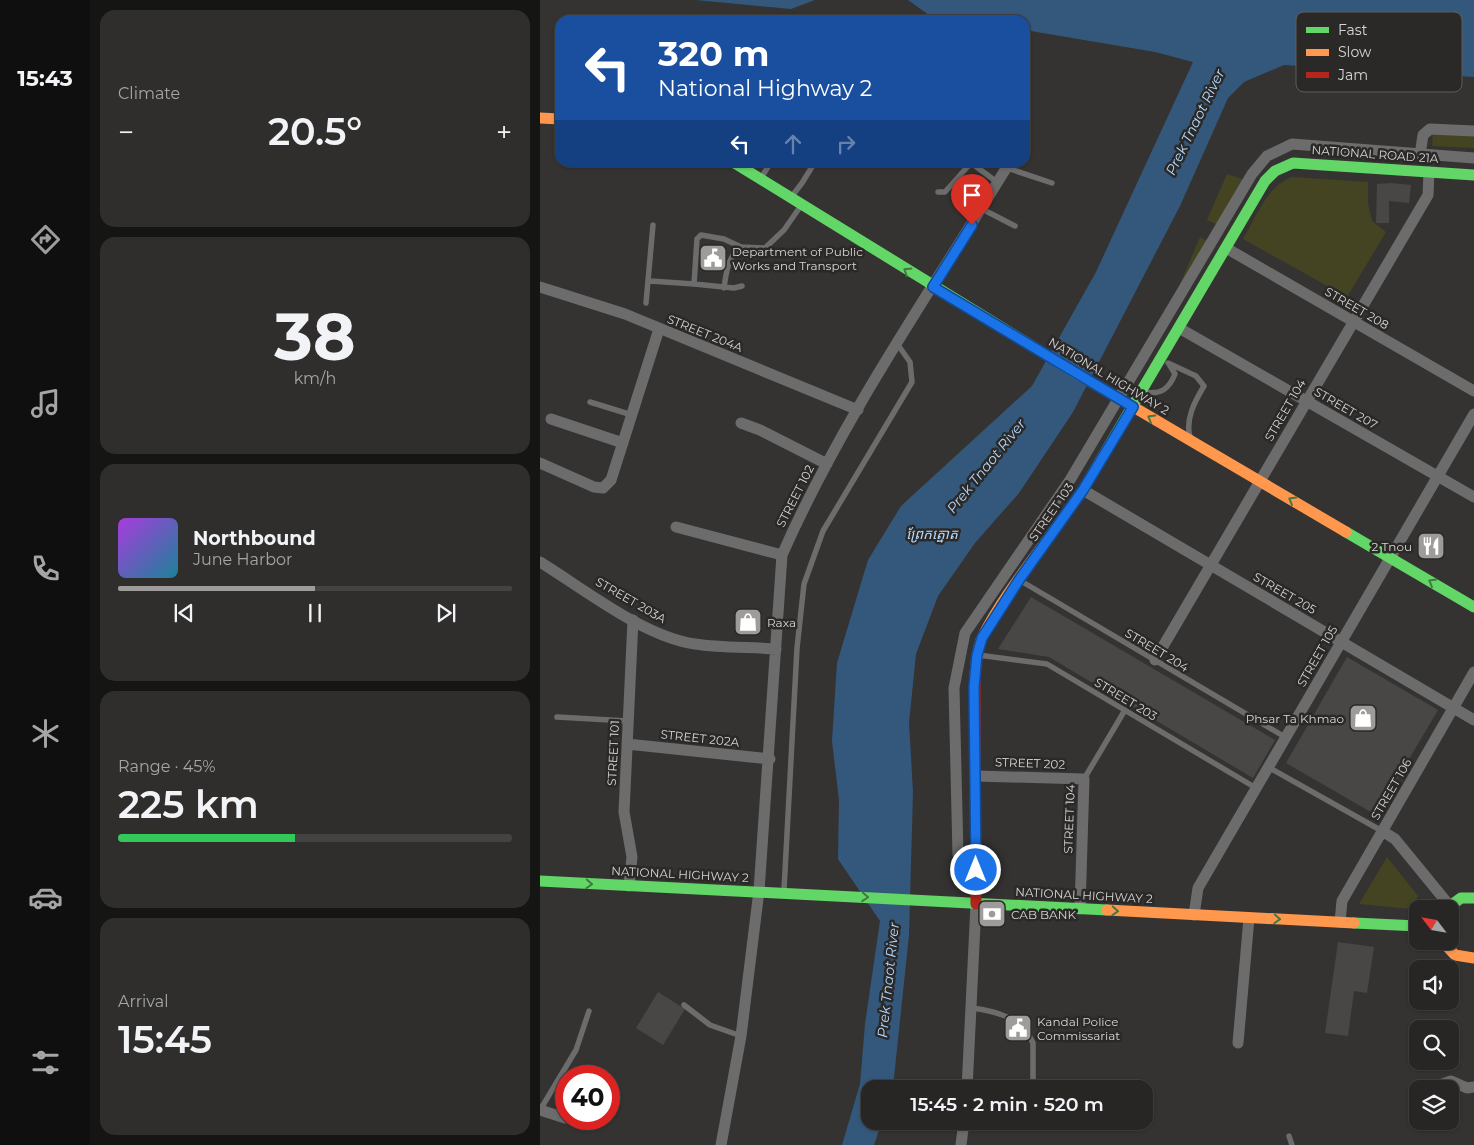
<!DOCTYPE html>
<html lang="en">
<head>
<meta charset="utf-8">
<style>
	body { margin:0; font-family:Montserrat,"Noto Sans Khmer",sans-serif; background:#2f2e2d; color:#f1f3f6; height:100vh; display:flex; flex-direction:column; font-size:19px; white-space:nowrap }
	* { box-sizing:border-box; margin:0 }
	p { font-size:16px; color:#a4a5a7 }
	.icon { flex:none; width:28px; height:28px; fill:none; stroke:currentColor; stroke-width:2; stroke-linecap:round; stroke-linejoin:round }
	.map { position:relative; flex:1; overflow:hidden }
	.details { display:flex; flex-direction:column; gap:10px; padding:10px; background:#151514; width:450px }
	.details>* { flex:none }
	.hud { position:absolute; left:15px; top:15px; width:475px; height:152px; border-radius:15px; box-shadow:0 1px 4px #0004,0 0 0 1px #434342; background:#1a4fa0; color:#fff; overflow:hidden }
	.needle { width:32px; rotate:301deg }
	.fabs { position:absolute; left:869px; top:900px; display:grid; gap:10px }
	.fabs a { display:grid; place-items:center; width:50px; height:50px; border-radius:10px; background:#272625; box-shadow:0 1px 4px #0004,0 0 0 1px #434342; font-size:25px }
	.speed { position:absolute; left:15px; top:1065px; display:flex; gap:10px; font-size:25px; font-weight:700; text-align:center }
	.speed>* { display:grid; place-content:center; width:65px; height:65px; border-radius:50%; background:#272625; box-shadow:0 1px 4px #0004,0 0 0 1px #434342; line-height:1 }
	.speed .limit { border:8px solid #d22; background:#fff; color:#111 }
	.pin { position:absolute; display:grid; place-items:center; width:42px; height:42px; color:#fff; margin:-51px -21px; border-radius:50% 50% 50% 0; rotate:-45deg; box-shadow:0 0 5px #0007 }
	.pin .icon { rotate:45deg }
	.me { position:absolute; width:55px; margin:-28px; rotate:0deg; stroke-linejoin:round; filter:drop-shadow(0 0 4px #0008) }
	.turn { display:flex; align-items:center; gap:18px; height:105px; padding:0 20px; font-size:22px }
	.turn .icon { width:65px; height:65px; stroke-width:2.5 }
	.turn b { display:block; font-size:35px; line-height:42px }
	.lanes { display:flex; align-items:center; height:48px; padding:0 20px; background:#0003; justify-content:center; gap:25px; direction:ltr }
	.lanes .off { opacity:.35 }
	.big { font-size:38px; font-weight:600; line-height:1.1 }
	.details .card { flex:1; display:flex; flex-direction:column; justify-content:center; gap:8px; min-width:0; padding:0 18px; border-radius:15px; background:#2f2e2d }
	.details .dial { align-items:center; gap:0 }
	.dial b { font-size:65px; line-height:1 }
	.song { display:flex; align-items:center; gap:15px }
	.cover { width:60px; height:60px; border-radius:8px; background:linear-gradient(135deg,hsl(280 70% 55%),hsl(190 70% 35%)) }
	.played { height:5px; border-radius:2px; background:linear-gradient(90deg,#9d9c9b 50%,#434342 50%) }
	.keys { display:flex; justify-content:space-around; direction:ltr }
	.heat { display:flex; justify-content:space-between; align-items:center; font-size:28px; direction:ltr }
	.charge { height:8px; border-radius:4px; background:linear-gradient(90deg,#34c759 45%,#434342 0) }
	.trip { position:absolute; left:321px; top:1080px; width:292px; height:50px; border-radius:15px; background:#272625; box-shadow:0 1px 4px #0004,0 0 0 1px #434342; font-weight:600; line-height:50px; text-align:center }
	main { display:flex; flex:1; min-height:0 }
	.menu { display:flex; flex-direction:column; width:90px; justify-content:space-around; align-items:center; background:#100f0f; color:#a4a5a7 }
	.menu .icon { width:35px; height:35px }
	.menu .current { color:#9d9c9b }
	.menu b { font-size:22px; color:#f1f3f6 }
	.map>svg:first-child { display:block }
	.green { fill:#442 }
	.water { fill:#34587c }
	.building { fill:#484746 }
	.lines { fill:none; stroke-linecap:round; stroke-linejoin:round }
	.lane { stroke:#6d6c6c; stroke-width:5.5 }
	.street { stroke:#6d6c6c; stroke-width:11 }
	.fast { stroke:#63d668; stroke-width:11 }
	.slow { stroke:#ff974d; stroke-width:11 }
	.jam { stroke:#b3261e; stroke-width:11 }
	.oneway { stroke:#474 }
	.route-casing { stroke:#114b97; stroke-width:12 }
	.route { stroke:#1a73e8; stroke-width:9 }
	.labels { text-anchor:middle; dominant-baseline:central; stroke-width:5; stroke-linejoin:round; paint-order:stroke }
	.street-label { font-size:12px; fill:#d6d5d4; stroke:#2b2927 }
	.poi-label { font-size:12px; fill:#d6d5d4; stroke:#2b2927; text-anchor:start }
	.water-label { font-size:14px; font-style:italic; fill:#b3d8fd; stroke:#2b2927 }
	.key { fill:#2b2927; stroke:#5e5d5b; stroke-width:1 }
	.key-label { font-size:14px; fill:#d6d5d4 }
</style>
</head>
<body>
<main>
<nav class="menu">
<b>15:43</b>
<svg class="icon current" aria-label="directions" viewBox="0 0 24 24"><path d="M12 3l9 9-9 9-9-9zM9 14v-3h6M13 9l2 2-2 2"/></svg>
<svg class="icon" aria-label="music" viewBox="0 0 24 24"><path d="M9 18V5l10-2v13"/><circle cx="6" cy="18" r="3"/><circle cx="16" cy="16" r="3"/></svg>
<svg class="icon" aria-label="phone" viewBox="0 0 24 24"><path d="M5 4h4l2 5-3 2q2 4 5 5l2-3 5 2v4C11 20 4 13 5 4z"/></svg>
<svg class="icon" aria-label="climate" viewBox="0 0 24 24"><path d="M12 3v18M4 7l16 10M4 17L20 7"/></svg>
<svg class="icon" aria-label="car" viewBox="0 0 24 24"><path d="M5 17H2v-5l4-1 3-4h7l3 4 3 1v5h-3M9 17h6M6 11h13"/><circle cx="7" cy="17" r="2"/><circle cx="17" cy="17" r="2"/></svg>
<svg class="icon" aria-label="filters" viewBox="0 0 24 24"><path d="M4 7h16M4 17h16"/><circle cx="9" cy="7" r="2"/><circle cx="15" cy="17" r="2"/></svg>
</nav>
<section class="details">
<div class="card"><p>Climate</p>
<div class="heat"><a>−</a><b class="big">20.5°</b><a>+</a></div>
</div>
<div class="card dial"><b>38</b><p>km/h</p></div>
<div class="card">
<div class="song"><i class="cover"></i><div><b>Northbound</b><p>June Harbor</p></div></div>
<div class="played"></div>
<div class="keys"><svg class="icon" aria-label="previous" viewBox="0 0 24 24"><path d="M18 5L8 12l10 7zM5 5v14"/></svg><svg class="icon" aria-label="pause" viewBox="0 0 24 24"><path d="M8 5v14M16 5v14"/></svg><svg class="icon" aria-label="next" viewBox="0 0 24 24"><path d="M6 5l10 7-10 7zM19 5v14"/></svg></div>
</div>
<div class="card"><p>Range · 45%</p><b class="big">225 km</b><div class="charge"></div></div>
<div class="card"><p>Arrival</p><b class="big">15:45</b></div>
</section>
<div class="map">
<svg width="934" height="1145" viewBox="0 0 934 1145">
	<rect width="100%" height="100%" fill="#343331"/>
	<path class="green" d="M893 130 934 132V148L892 146Z
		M687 174 704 180 678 225 667 220Z
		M752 177 828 182V204L832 221 846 232 807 297 703 239C716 217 727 186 752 177Z
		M660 237 667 241 634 298Z
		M847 857 878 896 871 909 819 904Z"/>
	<path class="water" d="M156 0H275L251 9Z
		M368 0H934V77L744 65 704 82 688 98 640 206 533 412 479 493 435 543 398 596 376 654 369 723 373 792 369 935 353 1087 330 1089V1121H342L334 1145H302L320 1084 325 1024 340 921 298 859 299 800 292 741 297 663 328 560 361 506 492 386 556 272 653 62 615 52 485 30V20H396Z"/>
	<path class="building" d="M851 183 871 185 869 203 849 201V223H836L837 184Z
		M491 597 735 740 713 778 509 657 458 649Z
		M807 657 898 710 836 815 746 763Z
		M447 908 458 909V920L446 919Z
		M798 942 834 947 827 993 814 991 808 1036 785 1033Z
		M118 992 145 1009 123 1045 96 1028Z"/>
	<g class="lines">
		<path class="lane" d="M430 162 458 183
			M467 168 512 183
			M221 178 231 162
			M398 192H405L430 164
			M252 196 262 183 275 162
			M442 209 475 226
			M110 281 154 284
			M202 286 194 288 154 284 157 239 161 235 184 239 201 247 225 248 244 230 260 207
			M184 288C186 273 188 256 201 247
			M106 303 113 225
			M628 363 656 376 664 386C655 401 645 419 650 437
			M604 392C621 395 629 389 635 374L629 364
			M50 402 92 415
			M481 581 745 737
			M438 655 507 664 716 788
			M17 717 88 721
			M728 767 842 831
			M544 779 585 710
			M244 890 257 648 264 584 283 531 372 382 370 362 358 345
			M144 1005 170 1025 201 1036
			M431 1008C456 1011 481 1017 493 1043V1089
			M0 1110 36 1050 49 1011
			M749 1136 752 1145"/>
		<path class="street" d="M880 155 883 135 890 129 934 131
			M686 248 934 391
			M0 287 85 314 318 410
			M639 328 934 497
			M11 419 83 443
			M201 423 220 430 287 464
			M0 463 54 487 63 488 71 480 119 329
			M543 490 934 720
			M136 527 242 555
			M0 562C44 589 104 637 155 644 181 648 209 647 236 649
			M615 660 888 195 889 172
			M87 744 230 759
			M436 776 544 779 540 909
			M842 831 855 839 909 905
			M436 870 418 855 414 688 425 633 530 480 712 174 727 156 752 144 934 158
			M89 886 92 857 84 812 93 620
			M654 915 658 888 934 414
			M800 922 802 901 934 672
			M698 1043 709 918
			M892 1088 911 1081 927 1088 934 1087
			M427 1089 436 904
			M0 1110 25 1118
			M181 1145 201 1036 219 891 242 555C303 417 391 291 470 162
			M421 1145 424 1121"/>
		<path class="fast" d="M193 162 539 375
			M515 529 543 490 725 181 735 171 753 163 934 175
			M806 532 934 607
			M0 881 567 910
			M906 909 921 898H934
			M814 923 878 926"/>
		<path class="slow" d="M0 118 20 119
			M539 375 806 532
			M435 675C436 663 437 649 442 638 459 602 492 561 515 529
			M567 910 814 923
			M902 941 915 955 934 958"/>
		<path class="jam" d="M435 675 436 904"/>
	</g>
	<defs><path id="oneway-chevron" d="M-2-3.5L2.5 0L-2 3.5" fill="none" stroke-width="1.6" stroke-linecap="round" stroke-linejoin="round" transform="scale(1.25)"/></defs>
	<g class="oneway">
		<use href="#oneway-chevron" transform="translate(367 271) rotate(-148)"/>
		<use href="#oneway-chevron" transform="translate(611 418) rotate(-150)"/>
		<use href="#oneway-chevron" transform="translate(752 500) rotate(-150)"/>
		<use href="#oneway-chevron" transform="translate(892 582) rotate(-150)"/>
		<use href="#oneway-chevron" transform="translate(49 884) rotate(3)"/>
		<use href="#oneway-chevron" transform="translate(325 897) rotate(4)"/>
		<use href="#oneway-chevron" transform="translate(575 911) rotate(3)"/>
		<use href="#oneway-chevron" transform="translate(737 919) rotate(3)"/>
	</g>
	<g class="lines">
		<defs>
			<path id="route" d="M432 225 393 287 593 407 543 490 479 580 442 638 437 655 434 687 436 870"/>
		</defs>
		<use href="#route" class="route-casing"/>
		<use href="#route" class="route"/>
	</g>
	<defs>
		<symbol id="civic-square" viewBox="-11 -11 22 22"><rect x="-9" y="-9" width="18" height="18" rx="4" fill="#9d9c9b" stroke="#2b2927"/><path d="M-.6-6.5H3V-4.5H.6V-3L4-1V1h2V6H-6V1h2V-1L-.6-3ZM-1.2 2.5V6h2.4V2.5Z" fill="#fff"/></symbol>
		<symbol id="restaurant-square" viewBox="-11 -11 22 22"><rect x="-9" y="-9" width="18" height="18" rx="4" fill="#9d9c9b" stroke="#2b2927"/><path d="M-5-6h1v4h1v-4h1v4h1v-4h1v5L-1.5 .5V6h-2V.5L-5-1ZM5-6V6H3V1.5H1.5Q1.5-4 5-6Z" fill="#fff"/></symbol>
		<symbol id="shop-square" viewBox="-11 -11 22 22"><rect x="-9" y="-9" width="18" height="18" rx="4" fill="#9d9c9b" stroke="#2b2927"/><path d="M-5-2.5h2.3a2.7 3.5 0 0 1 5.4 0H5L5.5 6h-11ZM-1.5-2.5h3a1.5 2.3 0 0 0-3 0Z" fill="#fff"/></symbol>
		<symbol id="bank-square" viewBox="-11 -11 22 22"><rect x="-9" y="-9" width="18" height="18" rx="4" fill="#9d9c9b" stroke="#2b2927"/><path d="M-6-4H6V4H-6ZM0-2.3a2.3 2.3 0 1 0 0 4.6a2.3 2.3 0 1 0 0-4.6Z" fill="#fff"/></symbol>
	</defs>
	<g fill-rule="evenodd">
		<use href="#civic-square" x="157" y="242" width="32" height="32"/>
		<use href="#restaurant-square" x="875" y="530" width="32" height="32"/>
		<use href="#shop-square" x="192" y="606" width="32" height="32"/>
		<use href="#shop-square" x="807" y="702" width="32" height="32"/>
		<use href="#bank-square" x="436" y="898" width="32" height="32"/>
		<use href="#civic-square" x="462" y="1012" width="32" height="32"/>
	</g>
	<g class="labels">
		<g class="street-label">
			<text transform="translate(835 154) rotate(4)">NATIONAL ROAD 21A</text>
			<text transform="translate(817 308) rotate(30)">STREET 208</text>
			<text transform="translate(165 333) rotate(22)">STREET 204A</text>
			<text transform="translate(569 376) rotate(31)">NATIONAL HIGHWAY 2</text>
			<text transform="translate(806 408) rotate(30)">STREET 207</text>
			<text transform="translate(745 410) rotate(-60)">STREET 104</text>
			<text transform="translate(255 496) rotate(-63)">STREET 102</text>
			<text transform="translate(511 512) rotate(-55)">STREET 103</text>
			<text transform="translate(745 593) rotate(30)">STREET 205</text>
			<text transform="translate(91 600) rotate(30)">STREET 203A</text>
			<text transform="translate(617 650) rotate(31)">STREET 204</text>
			<text transform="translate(777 656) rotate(-60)">STREET 105</text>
			<text transform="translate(586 699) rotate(31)">STREET 203</text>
			<text transform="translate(160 738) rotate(6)">STREET 202A</text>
			<text transform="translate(73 753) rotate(-87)">STREET 101</text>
			<text transform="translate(490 763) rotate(2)">STREET 202</text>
			<text transform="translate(851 789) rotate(-60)">STREET 106</text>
			<text transform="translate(529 819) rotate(-88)">STREET 104</text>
			<text transform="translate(140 874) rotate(3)">NATIONAL HIGHWAY 2</text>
			<text transform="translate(544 895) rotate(3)">NATIONAL HIGHWAY 2</text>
		</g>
		<g class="poi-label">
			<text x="192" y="251">Department of Public<tspan x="192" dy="14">Works and Transport</tspan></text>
			<text x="872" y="546" text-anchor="end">2 Tnou</text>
			<text x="227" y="622">Raxa</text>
			<text x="804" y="718" text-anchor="end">Phsar Ta Khmao</text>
			<text x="471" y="914">CAB BANK</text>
			<text x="497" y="1021">Kandal Police<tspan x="497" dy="14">Commissariat</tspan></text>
		</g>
		<g class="water-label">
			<text transform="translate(655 122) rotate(-64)">Prek Tnaot River</text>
			<text transform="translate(446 466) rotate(-51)">Prek Tnaot River</text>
			<text x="392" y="534">ព្រែកត្នោត</text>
			<text transform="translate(348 980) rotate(-84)">Prek Tnaot River</text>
		</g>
	</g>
	<rect x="756" y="12" width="166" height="80" rx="8" class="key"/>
	<rect x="766" y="27" width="23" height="6" fill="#63d668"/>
	<rect x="766" y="49" width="23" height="7" fill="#ff974d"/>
	<rect x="766" y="72" width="23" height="6" fill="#b3261e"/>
	<g class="key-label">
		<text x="798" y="35">Fast</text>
		<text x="798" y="57">Slow</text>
		<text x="798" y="80">Jam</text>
	</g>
</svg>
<div class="fabs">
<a><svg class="needle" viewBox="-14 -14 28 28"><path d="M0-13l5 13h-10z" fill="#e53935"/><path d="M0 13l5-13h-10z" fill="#a4a5a7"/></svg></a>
<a><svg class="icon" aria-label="sound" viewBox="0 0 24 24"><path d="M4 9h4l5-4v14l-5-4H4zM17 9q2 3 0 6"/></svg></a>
<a><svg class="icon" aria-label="search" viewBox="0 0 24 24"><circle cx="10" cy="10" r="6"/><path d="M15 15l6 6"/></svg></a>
<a><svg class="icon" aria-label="layers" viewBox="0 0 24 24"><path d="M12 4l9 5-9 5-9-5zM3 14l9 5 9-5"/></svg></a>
</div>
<div class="speed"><div class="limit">40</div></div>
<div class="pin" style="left:432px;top:225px;background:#d93025"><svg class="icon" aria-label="arrive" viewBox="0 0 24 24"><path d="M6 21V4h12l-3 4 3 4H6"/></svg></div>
<svg class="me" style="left:436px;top:870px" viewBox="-20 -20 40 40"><circle r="17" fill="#1a73e8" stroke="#fff" stroke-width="3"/><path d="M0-11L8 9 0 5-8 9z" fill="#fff"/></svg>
<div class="trip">15:45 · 2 min · 520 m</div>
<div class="hud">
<div class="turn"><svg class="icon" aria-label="left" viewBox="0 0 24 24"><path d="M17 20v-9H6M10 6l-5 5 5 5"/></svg><div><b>320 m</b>National Highway 2</div></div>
<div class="lanes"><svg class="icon" aria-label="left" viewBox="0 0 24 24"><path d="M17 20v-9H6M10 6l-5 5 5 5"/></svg><svg class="icon off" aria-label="ahead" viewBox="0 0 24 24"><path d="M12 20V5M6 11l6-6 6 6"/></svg><svg class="icon off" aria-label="right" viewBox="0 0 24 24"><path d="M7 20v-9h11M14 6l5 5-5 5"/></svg></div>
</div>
</div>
</main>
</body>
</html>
